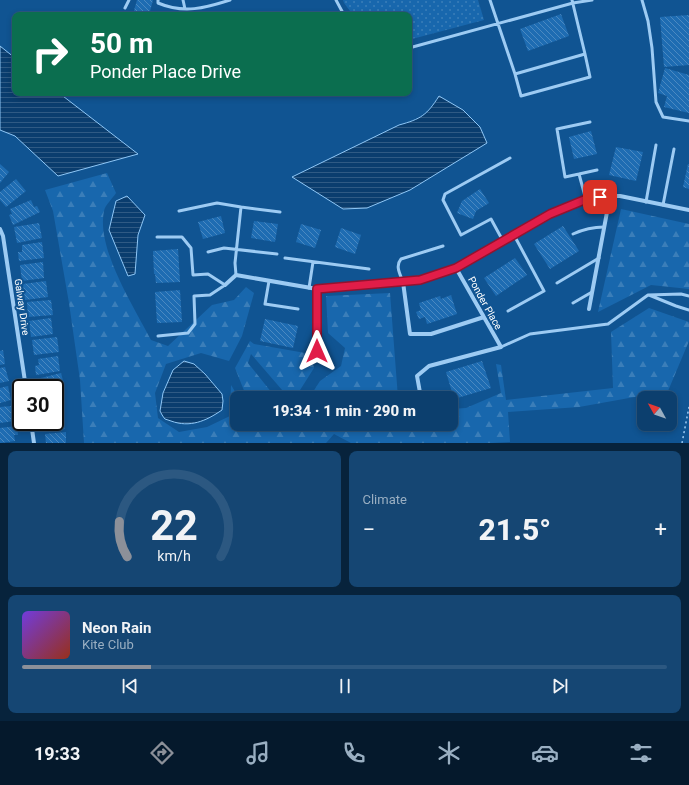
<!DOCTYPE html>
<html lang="en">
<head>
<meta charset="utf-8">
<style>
	body { margin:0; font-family:Roboto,sans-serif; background:#154673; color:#f1f3f6; height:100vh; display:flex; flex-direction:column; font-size:15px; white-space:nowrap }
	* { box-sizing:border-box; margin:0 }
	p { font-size:13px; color:#9aafc2 }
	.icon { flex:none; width:22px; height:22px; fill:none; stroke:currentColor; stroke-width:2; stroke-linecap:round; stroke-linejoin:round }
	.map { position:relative; height:443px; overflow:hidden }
	.details { display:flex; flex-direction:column; gap:8px; padding:8px; background:#07233c; flex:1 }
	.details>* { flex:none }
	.hud { position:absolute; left:12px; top:12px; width:400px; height:84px; border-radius:8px; box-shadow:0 2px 6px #0003,0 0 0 1px #2c5881; background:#0b6e4f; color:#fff; overflow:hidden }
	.needle { width:26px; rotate:310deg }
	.fabs { position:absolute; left:637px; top:391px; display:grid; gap:8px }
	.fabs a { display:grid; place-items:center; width:40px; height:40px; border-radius:8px; background:#0c3f6e; box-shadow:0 2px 6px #0003,0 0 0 1px #2c5881; font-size:20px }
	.speed { position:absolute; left:12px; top:379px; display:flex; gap:8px; font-size:20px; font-weight:700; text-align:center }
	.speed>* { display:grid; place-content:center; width:52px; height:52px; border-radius:50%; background:#0c3f6e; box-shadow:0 2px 6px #0003,0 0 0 1px #2c5881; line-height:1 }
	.speed .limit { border:2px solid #111; border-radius:6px; background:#fff; color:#111 }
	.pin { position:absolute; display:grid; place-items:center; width:34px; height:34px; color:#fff; margin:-17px; border-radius:8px; box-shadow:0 2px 6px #0006 }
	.me { position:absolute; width:44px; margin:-22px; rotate:0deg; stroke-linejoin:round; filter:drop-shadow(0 0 3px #0008) }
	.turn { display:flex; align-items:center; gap:14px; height:84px; padding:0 12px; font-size:18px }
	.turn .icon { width:52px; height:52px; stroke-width:2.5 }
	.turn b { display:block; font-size:28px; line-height:34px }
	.big { font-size:30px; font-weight:800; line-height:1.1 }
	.details .tile { flex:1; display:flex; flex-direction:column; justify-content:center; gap:6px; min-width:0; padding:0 14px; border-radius:8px; background:#154673 }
	.details .dial { align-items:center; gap:0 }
	.dial svg { height:104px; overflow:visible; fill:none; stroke:#2c5881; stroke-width:7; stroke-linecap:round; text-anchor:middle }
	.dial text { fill:#f1f3f6; stroke:none }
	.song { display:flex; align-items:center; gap:12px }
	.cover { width:48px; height:48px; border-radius:6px; background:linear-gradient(135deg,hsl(260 70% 55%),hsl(10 70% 35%)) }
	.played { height:4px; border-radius:2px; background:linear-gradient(90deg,#8c9099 20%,#2c5881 20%) }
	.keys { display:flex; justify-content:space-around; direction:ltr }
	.heat { display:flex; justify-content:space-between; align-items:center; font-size:22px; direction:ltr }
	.details .tiles { flex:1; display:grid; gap:8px; grid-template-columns:1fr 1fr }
	.tile:last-child { grid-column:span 2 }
	.trip { position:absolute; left:230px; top:391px; width:228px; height:40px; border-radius:8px; background:#0c3f6e; box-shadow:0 2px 6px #0003,0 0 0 1px #2c5881; font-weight:800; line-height:40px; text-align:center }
	.tab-bar { display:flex; height:64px; justify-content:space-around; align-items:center; background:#05192c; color:#9aafc2 }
	.tab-bar .icon { width:28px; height:28px }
	.tab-bar .on { color:#8c9099 }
	.tab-bar b { font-size:18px; color:#f1f3f6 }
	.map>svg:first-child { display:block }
	.grass { fill:url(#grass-dots) }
	.forest { fill:url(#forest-firs) }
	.water { fill:url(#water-rules); stroke:#8ec7f7 }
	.building { fill:url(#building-back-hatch) }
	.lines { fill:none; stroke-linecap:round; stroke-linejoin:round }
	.path { stroke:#9dcbf3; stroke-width:1.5; stroke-dasharray:2 3; stroke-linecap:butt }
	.service { stroke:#9dcbf3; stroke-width:3 }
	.minor { stroke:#9dcbf3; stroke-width:4 }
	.route-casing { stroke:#92132f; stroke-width:10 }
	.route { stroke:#e11d48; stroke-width:7 }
	.labels { text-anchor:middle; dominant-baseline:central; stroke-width:4; stroke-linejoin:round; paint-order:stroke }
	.street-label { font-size:10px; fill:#fff; stroke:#105492 }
</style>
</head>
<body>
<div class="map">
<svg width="689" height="443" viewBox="0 0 689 443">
	<defs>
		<pattern id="grass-dots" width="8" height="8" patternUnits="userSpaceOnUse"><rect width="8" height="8" fill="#1867ad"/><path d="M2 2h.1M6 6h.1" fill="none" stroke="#3b7eb9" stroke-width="1.8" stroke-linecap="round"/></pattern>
		<pattern id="forest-firs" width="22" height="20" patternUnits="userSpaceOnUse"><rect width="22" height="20" fill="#1867ad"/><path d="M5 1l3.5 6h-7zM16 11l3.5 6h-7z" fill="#3b7eb9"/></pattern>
		<pattern id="water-rules" width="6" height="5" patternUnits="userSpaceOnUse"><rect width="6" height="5" fill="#0a3d6e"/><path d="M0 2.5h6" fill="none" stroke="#2f5a84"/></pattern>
		<pattern id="building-back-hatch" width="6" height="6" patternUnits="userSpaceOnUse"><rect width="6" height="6" fill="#1e6cb2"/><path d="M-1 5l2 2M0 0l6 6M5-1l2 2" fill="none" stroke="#4b89c1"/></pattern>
	</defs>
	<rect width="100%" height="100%" fill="#105492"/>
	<path class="grass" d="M343 0H478L484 20 412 39H409V15H353L344 3Z"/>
	<path class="forest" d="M107 173 116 193C113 198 105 205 104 211 96 248 134 307 151 340L168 346 212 305 234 300 246 287 254 293 242 336 229 361 201 353 166 364 155 393 158 418 179 432 207 427 230 416 231 385 239 398H237V424H256L261 432 258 424H451V409L466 408 501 393 496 364 501 365 506 400 613 388 611 332 649 308 689 322V341L668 391 579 407 508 412 510 442 491 443H351L334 434 326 443H84L80 380 69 303 53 211 45 190Z
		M621 209 689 224V289L651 285 598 312Z
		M390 293 398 398H309L320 381 341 366 345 348 328 333 326 296Z
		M250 341 254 344 311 354 314 368 295 398H289L251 354 248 363 276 398H247L235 368Z"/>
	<path class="water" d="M0 46 15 58V93H59L138 154 58 176 15 136 0 130Z
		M439 96 463 110 480 127 487 143 410 190 367 208 343 209 292 177 399 125C421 119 427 115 439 96Z
		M127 196 145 215 138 235 135 274 128 276 109 230 116 201Z
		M184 361 194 364 205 374 222 394 223 401 222 410C206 421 190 428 171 421 169 420 167 420 165 419 163 417 161 413 160 411L163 393 173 370Z"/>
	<path class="building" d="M137 0H153L149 15H126L127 13 133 14Z
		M561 14 569 36 528 51 520 29Z
		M689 15V65L664 67 660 17Z
		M665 68 689 75V113L664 107 667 96 658 93Z
		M591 131 597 154 574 159 569 137Z
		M616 147 643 152 636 181 609 175Z
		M0 164 9 172 0 183Z
		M688 164H689V189L683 187Z
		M16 179 26 191 6 207 0 200V192Z
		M480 189 489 203 476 211 473 219 457 213 462 201Z
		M31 200 34 207 37 206 40 212 13 225 9 215 12 214 10 209Z
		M221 216 225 233 203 239 198 222Z
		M254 221 278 224 275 242 251 238Z
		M39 223 42 238 17 243 14 227Z
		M301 224 321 230 315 248 296 242Z
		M563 226 579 251 550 269 534 244Z
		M341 228 361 235 355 254 335 247Z
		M42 242 44 258 19 261 18 252H22V245Z
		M178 249 180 282 156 283 155 274H154L153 251Z
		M515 258 527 275 496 296 484 278Z
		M43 262 44 278 22 281 20 265Z
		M46 281 48 297 25 300 23 284Z
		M180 290 182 322 157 323 155 292Z
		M451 295 457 314 427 324 425 317 419 319 416 312 421 310 419 303 440 296 441 299Z
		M51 300 53 315 28 317 27 302Z
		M51 318 53 334 31 337 29 321Z
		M265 319 298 326 293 348 260 341Z
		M57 337 59 352 34 355 32 340Z
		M3 350 5 364 0 365V351Z
		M58 356 60 371 36 375 35 366 39 365 38 359Z
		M482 361 491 388 454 399 446 372Z
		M5 367 9 381 0 383V368Z
		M61 373 65 388 55 391V388H39L37 379Z
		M8 386 11 400 0 403V388Z
		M62 394 64 409 55 410V395Z
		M12 406 14 421 0 423V407Z
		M63 413 65 429 44 431 43 422H55V414Z
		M17 426 18 435H14L15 441 0 443V428Z
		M66 432V443H46L45 434Z"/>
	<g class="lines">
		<path class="path" d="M682 443 689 407"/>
		<path class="service" d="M158 0V3C184 14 205 8 230 0
			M183 0 185 9
			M336 0 344 15
			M490 0 515 74 585 54 590 77 521 96 515 74
			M572 0 585 54
			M642 0 648 21 652 48 656 102 663 117 689 121
			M125 8 129 0
			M409 48 573 3 592 0
			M579 174 597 170
			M586 200 579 174 565 177 557 129 590 122
			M646 202 656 145
			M663 205 674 149
			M241 207 280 212
			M179 211 217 203 241 207 235 263 236 275
			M573 234C584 229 593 227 604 227
			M157 237H182L191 248 193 275 208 274 225 285 210 295 194 296 195 324 188 333 158 336
			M503 241 491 219 461 235 443 200 445 194 510 158
			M208 252 224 248 277 254
			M285 258 369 269
			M269 281 265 304 298 309
			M403 282C400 274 395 266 401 259L443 246
			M557 283 599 258
			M309 288 313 262
			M649 295 676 306 689 310
			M573 303 592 292
			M508 311 544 291 514 235
			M501 347 530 334 608 324 648 295 681 294 689 296"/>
		<path class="minor" d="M0 229 3 236 26 388
			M403 282 410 334H431L484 317
			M225 285 236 275 317 289 420 280 456 268 550 214 589 198 610 196H620L689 210
			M317 289V351L329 364
			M589 309 610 196
			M421 398 417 376 429 366 501 347 456 268
			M31 422 34 443"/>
	</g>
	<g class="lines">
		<defs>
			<path id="route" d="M317 351V289L420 280 456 268 550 214 589 198 600 197"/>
		</defs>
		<use href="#route" class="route-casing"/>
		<use href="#route" class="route"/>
	</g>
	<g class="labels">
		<g class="street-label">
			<text transform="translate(485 303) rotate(61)">Ponder Place</text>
			<text transform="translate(22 307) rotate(82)">Galway Drive</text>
		</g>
	</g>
</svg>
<div class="fabs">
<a><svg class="needle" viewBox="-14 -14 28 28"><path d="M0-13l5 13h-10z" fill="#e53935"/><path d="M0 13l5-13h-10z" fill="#9aafc2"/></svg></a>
</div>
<div class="speed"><div class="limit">30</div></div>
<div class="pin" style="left:600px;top:197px;background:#d93025"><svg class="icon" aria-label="arrive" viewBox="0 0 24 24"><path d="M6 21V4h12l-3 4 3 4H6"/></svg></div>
<svg class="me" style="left:317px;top:351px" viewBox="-20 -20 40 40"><path d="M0-17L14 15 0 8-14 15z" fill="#e11d48" stroke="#fff" stroke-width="4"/></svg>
<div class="trip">19:34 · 1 min · 290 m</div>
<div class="hud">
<div class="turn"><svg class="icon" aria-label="right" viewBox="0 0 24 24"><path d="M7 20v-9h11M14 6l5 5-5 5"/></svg><div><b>50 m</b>Ponder Place Drive</div></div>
</div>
</div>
<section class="details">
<div class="tiles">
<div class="tile dial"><svg viewBox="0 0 100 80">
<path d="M14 69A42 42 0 1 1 86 69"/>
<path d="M14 69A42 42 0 0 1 8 42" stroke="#8c9099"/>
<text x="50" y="56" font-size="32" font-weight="700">22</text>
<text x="50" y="72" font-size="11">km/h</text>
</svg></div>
<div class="tile"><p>Climate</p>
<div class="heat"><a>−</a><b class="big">21.5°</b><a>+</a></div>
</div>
<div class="tile">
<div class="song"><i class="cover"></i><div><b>Neon Rain</b><p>Kite Club</p></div></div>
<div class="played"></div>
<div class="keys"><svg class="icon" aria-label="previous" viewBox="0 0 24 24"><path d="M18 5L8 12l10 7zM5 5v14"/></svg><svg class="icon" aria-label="pause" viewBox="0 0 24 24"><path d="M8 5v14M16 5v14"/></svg><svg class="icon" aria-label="next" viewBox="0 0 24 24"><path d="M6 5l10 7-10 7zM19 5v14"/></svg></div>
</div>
</div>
</section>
<nav class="tab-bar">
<b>19:33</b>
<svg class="icon on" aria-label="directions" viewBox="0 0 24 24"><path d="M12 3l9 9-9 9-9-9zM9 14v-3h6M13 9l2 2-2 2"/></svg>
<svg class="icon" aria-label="music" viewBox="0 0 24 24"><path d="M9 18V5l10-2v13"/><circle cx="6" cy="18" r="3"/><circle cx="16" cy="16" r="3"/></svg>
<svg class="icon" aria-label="phone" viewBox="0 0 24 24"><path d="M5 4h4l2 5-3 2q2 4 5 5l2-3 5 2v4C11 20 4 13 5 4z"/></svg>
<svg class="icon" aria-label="climate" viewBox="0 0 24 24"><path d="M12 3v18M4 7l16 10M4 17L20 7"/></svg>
<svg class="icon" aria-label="car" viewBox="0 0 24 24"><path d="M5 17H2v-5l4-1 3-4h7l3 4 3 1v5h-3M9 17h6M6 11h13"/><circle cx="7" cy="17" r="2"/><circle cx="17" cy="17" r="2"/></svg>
<svg class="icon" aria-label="filters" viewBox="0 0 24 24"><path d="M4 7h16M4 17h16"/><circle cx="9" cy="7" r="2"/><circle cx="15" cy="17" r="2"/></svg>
</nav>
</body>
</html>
